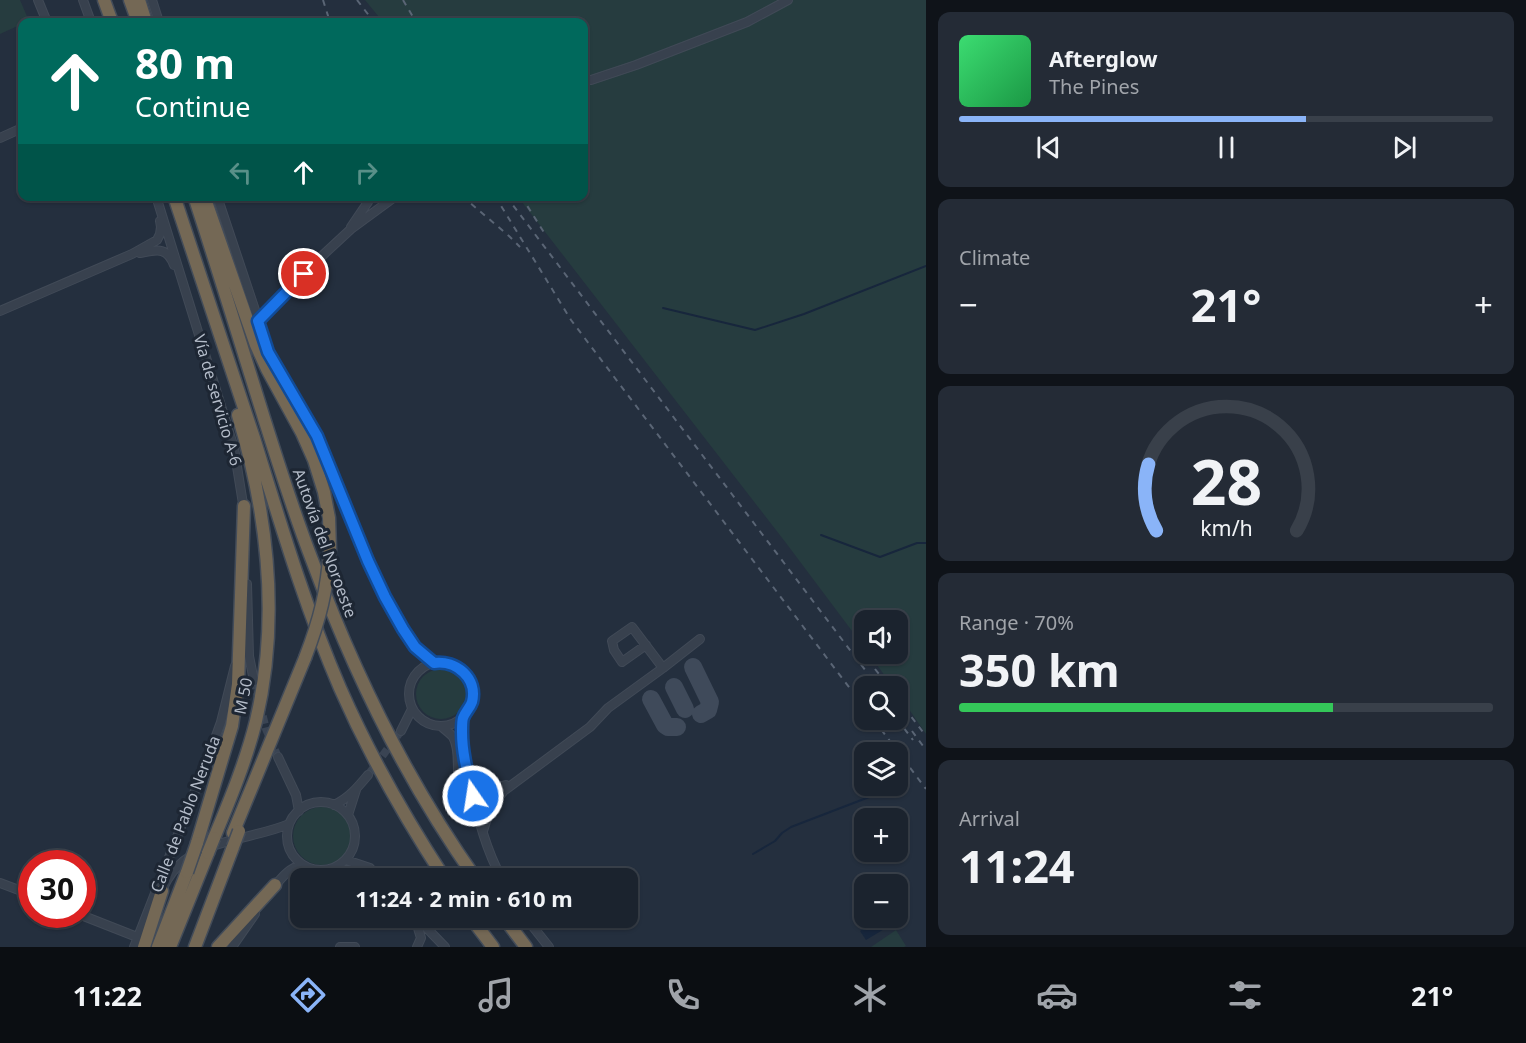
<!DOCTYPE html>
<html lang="en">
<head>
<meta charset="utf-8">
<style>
	body { margin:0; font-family:"Noto Sans",sans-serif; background:#242b36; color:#f1f3f6; height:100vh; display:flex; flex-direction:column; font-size:22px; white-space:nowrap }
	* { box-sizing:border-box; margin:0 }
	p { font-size:20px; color:#a0a4aa }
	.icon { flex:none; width:33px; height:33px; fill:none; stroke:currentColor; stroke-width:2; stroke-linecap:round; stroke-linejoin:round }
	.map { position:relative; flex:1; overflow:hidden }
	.drawer { display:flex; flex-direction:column; gap:12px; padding:12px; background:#0f1319; width:600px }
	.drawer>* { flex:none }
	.top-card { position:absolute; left:18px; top:18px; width:570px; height:183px; border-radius:12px; box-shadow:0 2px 4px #0004,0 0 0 2px #39404a; background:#00695c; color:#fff; overflow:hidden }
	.controls { position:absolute; left:854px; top:610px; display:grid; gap:12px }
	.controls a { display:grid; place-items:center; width:54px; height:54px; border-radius:12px; background:#1b232e; box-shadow:0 2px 4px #0004,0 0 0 2px #39404a; font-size:30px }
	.speed { position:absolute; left:18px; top:850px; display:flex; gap:12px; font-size:30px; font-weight:700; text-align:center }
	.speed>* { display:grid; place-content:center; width:78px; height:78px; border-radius:50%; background:#1b232e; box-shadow:0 2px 4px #0004,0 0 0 2px #39404a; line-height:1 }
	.speed .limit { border:9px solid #d22; background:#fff; color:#111 }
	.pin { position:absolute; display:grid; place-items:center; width:51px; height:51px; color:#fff; margin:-26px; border:3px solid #fff; border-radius:50%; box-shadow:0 2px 6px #0007 }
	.me { position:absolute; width:66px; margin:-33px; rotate:347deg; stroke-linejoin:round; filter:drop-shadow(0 0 4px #0008) }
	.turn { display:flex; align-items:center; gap:21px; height:126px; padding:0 18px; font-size:27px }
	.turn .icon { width:78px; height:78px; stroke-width:2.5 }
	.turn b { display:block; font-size:42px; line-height:51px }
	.lanes { display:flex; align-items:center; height:57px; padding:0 18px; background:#0003; justify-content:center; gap:30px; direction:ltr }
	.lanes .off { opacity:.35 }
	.big { font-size:45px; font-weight:700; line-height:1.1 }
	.drawer .widget { flex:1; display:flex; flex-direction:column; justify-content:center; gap:9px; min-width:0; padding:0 21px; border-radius:12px; background:#242b36 }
	.drawer .dial { align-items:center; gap:0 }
	.dial svg { height:156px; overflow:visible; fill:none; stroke:#39404a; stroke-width:7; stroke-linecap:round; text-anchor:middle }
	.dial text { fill:#f1f3f6; stroke:none }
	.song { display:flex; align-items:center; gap:18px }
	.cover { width:72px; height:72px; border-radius:9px; background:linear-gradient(135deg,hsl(140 70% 55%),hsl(140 70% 35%)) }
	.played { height:6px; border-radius:3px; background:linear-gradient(90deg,#8ab4f8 65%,#39404a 65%) }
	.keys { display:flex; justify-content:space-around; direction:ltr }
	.heat { display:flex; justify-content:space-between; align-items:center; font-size:33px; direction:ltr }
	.charge { height:9px; border-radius:4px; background:linear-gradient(90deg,#34c759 70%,#39404a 0) }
	.trip { position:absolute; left:290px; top:868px; width:348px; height:60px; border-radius:12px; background:#1b232e; box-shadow:0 2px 4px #0004,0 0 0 2px #39404a; font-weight:700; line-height:60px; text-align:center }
	.tab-bar { display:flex; height:96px; justify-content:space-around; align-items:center; background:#0b0e12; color:#a0a4aa }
	.tab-bar .icon { width:42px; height:42px }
	.tab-bar .current { color:#8ab4f8 }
	.tab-bar b { font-size:27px; color:#f1f3f6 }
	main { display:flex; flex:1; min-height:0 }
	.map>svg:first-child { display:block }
	.green { fill:#263c3f }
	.water { fill:#17263c }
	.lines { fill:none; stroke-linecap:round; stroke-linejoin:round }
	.stream { stroke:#17263c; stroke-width:2 }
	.taxiway { stroke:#3f4a5a; stroke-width:18 }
	.minor-tunnel { stroke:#3a4453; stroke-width:8; stroke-dasharray:8 4; stroke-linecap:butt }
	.minor-casing { stroke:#414a57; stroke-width:10 }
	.highway-casing { stroke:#434c59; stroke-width:15 }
	.minor { stroke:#38414e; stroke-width:8 }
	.highway { stroke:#746855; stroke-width:12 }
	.rail { stroke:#5a6575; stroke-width:2; stroke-dasharray:6 6; stroke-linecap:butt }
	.highway-bridge-casing { stroke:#434c59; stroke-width:15; stroke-linecap:butt }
	.highway-bridge { stroke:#746855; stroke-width:12 }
	.route-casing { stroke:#114b97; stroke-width:15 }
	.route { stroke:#1a73e8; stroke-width:10 }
	.labels { text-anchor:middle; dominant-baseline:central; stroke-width:6; stroke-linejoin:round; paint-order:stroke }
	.street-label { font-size:16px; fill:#b4bcc9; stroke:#1d2633 }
</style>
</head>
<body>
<main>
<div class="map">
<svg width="926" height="947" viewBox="0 0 926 947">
	<rect width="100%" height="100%" fill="#242f3e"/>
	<path class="green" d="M0 0H20L29 21 22 22V24L0 34Z
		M365 0H926V734L897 692V687H893L869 654H897V621H864V647L786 543 518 197 584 196V22H383Z
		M416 694a25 25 0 1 1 50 0a25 25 0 1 1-50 0Z
		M293 836a29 29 0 1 1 58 0a29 29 0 1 1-58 0Z
		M896 930 906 946 904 947H871Z"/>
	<path class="water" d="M880 918 886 928 866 940 860 931Z"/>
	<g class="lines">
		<path class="stream" d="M663 308 755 330 804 314 926 266
			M821 535 880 557 917 543H926
			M753 854 775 841 782 833 791 827 877 794"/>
		<path class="taxiway" d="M693 667 710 702 708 710 701 714
			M674 687 685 709
			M651 699 665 725 668 727H677"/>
		<path class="minor-tunnel" d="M254 681 266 729 278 757
			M368 775 401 731"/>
		<defs>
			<path id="minor" d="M38 0 47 22
				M83 0 91 22
				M152 0 159 22
				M584 80H591L636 65 747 22 788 0
				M0 138 22 128
				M156 196 234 448 244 510
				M217 196 269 352 317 436 375 577 393 613 415 647 434 663
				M351 227 368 202 369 196
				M140 253C156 250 167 246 174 265
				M0 311 132 254 157 240 160 234 161 227 160 221
				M258 321 323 255 351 229 396 196
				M247 584 249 656 254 681
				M409 694a32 32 0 1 1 64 0a32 32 0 1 1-64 0Z
				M663 668 700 639
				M463 718C461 742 466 763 471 787 478 818 486 850 502 879
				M442 727C445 730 450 733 453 737 462 752 454 776 462 791 477 799 490 795 505 790L590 727 608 708 663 668 632 627 612 641 614 650 622 662 646 645
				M401 731 412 709
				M278 757 296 795 299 811
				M469 774C479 786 491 790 506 785
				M287 836a34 34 0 1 1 68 0a34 34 0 1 1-68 0Z
				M334 805C349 798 358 787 368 775
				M348 815 356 790
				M483 831 491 806 503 792
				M346 860 370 868 380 879
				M0 883 32 895
				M274 887C282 877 290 867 303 865
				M160 895C164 885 169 875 177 867 204 839 254 839 289 824
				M81 915 137 937
				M415 918 421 938 417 947
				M417 918 445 947
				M526 918 549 947
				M134 947 209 755 221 722 235 666
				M232 947 255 914
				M340 947H355"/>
			<path id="highway" d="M104 0 112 22
				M130 0 138 22
				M139 0 146 22
				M174 196C201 277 228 358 254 438 280 522 305 607 340 688 369 754 405 818 445 879
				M194 196C213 254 231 312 249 370 269 434 288 498 312 560 353 671 408 783 476 879
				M204 196 256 345 267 369 302 433 314 460 324 492 329 518 330 549
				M233 833 305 658
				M214 838C230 800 246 761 256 721 280 619 268 515 238 415
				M197 843 232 726 238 684 244 506
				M471 918 493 947
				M504 918 526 947
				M144 947 162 891
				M158 947 187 872
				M170 947 208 853
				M195 947 233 847
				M218 947 275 885"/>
		</defs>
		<use href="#minor" class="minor-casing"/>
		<use href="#highway" class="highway-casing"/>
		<use href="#minor" class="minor"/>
		<use href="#highway" class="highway"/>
		<path class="rail" d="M323 0 330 22
			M357 0 374 22
			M403 0 416 22
			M462 196 509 236 520 247
			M495 196 571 320 864 707
			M506 196 878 687
			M521 196 545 234
			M875 669 889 687
			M897 698 926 736
			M897 719 913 740
			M874 720 926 789
			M912 731 926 750"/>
		<defs>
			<path id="highway-bridge" d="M305 658C320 619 327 591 330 549
				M233 847 239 831
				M208 853 214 838
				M187 872 197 843"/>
		</defs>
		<use href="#highway-bridge" class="highway-bridge-casing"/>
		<use href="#highway-bridge" class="highway-bridge"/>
	</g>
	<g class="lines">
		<defs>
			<path id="route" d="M304 274 258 321 268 352 317 436 368 561 385 597 403 629 415 647 434 663C456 660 478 678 472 702 470 708 465 712 463 718 462 721 462 728 462 732 462 754 468 775 473 796"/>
		</defs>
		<use href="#route" class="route-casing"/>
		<use href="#route" class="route"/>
	</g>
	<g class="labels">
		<g class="street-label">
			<text transform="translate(218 400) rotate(74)">Vía de servicio A-6</text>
			<text transform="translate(325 543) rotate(70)">Autovía del Noroeste</text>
			<text transform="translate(243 696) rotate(-79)">M 50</text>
			<text transform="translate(185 814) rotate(-69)">Calle de Pablo Neruda</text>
		</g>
	</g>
</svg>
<div class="controls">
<a><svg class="icon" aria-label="sound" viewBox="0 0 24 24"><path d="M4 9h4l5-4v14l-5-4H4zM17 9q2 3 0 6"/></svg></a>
<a><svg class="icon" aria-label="search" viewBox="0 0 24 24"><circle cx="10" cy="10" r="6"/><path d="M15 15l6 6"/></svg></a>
<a><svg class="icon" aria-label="layers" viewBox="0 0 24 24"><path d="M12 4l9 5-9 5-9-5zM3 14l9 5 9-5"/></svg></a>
<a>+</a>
<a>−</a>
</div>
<div class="speed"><div class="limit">30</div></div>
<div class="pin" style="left:304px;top:274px;background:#d93025"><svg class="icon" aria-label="arrive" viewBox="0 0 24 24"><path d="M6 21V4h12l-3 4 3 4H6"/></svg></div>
<svg class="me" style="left:473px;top:796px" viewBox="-20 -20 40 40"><circle r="17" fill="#1a73e8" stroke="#fff" stroke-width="3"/><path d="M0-11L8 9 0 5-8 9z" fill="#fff"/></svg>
<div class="trip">11:24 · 2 min · 610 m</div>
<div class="top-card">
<div class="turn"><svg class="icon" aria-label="ahead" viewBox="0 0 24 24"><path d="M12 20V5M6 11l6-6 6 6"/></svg><div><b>80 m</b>Continue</div></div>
<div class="lanes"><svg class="icon off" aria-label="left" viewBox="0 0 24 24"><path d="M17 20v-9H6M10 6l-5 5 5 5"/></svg><svg class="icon" aria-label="ahead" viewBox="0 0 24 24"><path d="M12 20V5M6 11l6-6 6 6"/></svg><svg class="icon off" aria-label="right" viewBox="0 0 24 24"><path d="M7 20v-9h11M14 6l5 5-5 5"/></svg></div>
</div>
</div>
<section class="drawer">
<div class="widget">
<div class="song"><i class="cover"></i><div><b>Afterglow</b><p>The Pines</p></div></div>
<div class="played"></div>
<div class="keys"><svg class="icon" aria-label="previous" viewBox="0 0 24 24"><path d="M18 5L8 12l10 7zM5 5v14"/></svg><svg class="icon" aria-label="pause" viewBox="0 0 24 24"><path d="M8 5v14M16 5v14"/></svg><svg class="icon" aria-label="next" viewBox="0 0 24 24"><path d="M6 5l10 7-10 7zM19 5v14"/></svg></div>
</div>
<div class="widget"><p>Climate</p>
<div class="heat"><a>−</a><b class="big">21°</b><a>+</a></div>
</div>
<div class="widget dial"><svg viewBox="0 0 100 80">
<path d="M14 69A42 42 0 1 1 86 69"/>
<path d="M14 69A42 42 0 0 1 10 35" stroke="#8ab4f8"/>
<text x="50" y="56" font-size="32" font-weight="700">28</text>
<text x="50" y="72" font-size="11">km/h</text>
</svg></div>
<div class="widget"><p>Range · 70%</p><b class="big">350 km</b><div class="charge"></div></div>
<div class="widget"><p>Arrival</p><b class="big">11:24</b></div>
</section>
</main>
<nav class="tab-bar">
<b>11:22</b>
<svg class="icon current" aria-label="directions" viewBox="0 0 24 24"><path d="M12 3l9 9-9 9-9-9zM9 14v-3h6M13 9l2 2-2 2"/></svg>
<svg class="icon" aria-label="music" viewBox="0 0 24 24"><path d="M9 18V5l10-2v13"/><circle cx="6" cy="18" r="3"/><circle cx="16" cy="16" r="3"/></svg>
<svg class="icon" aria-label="phone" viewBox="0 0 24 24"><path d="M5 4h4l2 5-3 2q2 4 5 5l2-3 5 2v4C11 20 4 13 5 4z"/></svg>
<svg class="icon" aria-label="climate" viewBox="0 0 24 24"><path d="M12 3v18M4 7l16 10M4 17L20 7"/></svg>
<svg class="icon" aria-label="car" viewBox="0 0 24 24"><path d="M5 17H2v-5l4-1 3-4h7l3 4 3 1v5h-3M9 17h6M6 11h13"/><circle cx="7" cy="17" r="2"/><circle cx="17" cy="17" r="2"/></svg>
<svg class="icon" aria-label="filters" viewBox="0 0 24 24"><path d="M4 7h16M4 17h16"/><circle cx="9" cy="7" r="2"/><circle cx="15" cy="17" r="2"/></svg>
<b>21°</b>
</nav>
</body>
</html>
